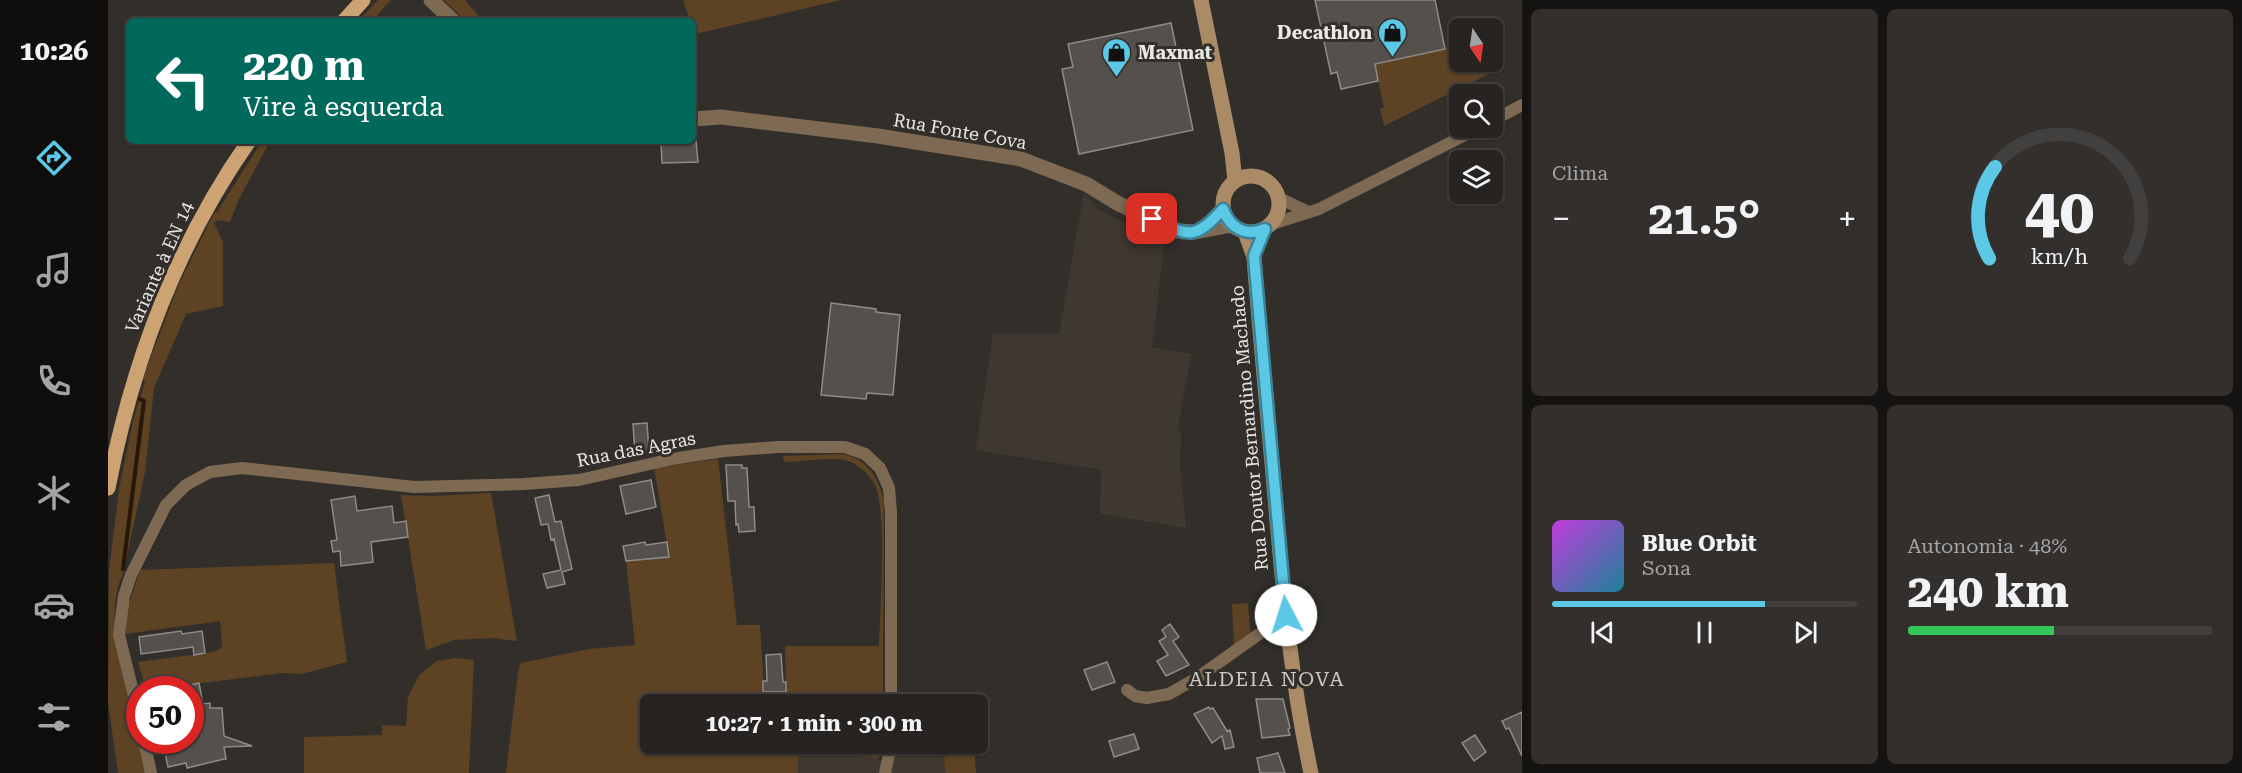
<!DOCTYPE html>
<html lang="pt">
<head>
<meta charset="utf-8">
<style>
	body { margin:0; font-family:"Roboto Serif",serif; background:#322f2d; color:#f1f3f6; height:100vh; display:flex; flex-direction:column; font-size:22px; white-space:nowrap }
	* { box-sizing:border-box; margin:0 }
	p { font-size:20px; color:#a4a4a5 }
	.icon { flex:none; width:33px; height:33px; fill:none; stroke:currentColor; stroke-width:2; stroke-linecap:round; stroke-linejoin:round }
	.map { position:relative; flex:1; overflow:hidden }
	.details { display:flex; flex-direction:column; gap:9px; padding:9px; background:#151312; width:720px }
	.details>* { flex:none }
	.top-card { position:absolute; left:18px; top:18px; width:570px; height:126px; border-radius:9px; box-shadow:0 2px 4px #0004,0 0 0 2px #42403e; background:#00695c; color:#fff; overflow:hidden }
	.needle { width:39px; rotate:167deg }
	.buttons { position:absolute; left:1341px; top:18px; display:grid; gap:12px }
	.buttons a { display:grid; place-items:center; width:54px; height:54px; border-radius:9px; background:#262320; box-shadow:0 2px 4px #0004,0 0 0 2px #42403e; font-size:30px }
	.speed { position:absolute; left:18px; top:676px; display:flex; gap:12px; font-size:30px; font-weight:700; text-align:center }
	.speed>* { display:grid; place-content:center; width:78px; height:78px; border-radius:50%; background:#262320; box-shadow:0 2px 4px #0004,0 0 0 2px #42403e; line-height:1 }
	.speed .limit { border:9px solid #d22; background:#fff; color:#111 }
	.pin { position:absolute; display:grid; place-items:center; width:51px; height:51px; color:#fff; margin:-26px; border-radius:12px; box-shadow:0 3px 9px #0006 }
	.me { position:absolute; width:66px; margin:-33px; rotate:355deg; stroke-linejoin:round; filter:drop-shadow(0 0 4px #0008) }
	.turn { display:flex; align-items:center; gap:21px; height:126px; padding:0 18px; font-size:27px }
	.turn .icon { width:78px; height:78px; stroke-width:2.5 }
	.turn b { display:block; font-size:42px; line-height:51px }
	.big { font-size:45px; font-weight:700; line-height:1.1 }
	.details .card { flex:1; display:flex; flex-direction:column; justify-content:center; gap:9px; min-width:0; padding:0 21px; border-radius:9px; background:#322f2d }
	.details .dial { align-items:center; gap:0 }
	.dial svg { height:156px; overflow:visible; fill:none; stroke:#42403e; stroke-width:7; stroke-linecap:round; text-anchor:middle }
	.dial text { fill:#f1f3f6; stroke:none }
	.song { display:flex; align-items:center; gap:18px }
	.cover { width:72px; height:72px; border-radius:9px; background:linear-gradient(135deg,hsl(290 70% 55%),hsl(190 70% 35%)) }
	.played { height:6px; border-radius:3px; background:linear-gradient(90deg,#5bc8e6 70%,#42403e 70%) }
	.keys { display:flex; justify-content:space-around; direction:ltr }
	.heat { display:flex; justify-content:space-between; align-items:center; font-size:33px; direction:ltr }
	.charge { height:9px; border-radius:4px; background:linear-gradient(90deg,#34c759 48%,#42403e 0) }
	.details .tiles { flex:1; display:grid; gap:9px; grid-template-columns:repeat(2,1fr) }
	.trip { position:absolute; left:532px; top:694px; width:348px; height:60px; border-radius:9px; background:#262320; box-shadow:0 2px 4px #0004,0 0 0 2px #42403e; font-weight:700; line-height:60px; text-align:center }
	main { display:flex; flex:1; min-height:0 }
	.menu { display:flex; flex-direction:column; width:108px; justify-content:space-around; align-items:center; background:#0f0e0d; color:#a4a4a5 }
	.menu .icon { width:42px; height:42px }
	.menu .on { color:#5bc8e6 }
	.menu b { font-size:27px; color:#f1f3f6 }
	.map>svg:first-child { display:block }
	.built { fill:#3f3830 }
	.green { fill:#5d4324 }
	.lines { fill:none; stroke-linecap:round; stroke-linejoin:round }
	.stream { stroke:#261706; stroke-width:4 }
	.building { fill:#54504c; stroke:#8f8b87; stroke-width:1.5 }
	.minor { stroke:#7e6a53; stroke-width:12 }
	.tertiary { stroke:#7e6a53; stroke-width:15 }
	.secondary { stroke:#ab8a66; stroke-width:15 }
	.primary { stroke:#cda373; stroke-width:15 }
	.route-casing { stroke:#3b8296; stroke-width:15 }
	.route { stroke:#5bc8e6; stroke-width:10 }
	.labels { text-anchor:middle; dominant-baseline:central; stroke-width:6; stroke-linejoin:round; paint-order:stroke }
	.poi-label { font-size:18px; font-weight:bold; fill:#eae7e5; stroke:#322f2b; text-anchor:end }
	.street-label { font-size:18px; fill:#eae7e5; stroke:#322f2b }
	.neighbourhood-label { font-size:20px; letter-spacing:1.5px; fill:#cdc9c4; stroke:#322f2b }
</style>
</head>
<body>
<main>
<nav class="menu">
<b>10:26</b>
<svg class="icon on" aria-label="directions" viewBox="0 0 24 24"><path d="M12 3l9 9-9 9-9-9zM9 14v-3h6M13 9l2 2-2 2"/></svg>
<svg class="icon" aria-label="music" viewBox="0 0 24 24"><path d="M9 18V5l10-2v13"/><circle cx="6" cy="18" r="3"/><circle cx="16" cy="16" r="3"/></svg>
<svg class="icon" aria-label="phone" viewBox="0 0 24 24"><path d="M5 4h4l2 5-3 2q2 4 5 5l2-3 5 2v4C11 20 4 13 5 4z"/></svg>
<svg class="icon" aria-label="climate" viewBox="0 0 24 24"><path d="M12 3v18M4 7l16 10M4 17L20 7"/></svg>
<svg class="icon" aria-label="car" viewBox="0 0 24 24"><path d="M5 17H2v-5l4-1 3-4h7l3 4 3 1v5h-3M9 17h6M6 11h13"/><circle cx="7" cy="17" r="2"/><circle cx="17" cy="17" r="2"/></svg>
<svg class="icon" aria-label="filters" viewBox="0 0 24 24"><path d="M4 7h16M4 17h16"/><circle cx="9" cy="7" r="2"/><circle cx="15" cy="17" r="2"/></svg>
</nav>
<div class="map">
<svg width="1414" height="773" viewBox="0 0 1414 773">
	<rect width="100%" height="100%" fill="#322f2b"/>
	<path class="built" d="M976 192 990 209 1047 239 1051 232 1058 229 1044 347 1083 354 1070 427 1073 436 1072 463 1078 528 992 514 993 470 868 450 885 333 951 334Z
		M717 744 781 763 784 748 836 757 837 773H690V754L694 747Z"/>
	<path class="green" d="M270 0H283L264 21H250Z
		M336 0H357L375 21H358Z
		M575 0H733L587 34 585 21H582Z
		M1385 44 1397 66 1276 126 1272 108H1276L1267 64 1351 45 1352 62H1384Z
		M154 141H162L131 199 122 222 110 220 106 223 115 242V306L78 314 46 388 37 472 16 569H17L10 586 7 603 6 640 16 674 37 773H10L0 702 1 571 11 489 25 421 37 382 35 378 70 286 106 213 109 212Z
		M735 454C759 459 770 477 776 500L775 705H543V744H774L773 754 770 759 718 750 717 747H694L690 754V773H398L410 672 413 663 481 649 527 645 518 561 561 556 546 468 610 459 629 625H652L656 692H678L677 646H771C772 614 779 510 767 485 762 475 750 464 740 461 727 456 691 462 676 462L675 456Z
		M383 493 409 641 385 638 346 640 318 650 293 495 324 496Z
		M226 563 239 662 194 674 175 673 38 690 30 662 106 652 113 648 114 645 112 621 17 634 20 607 32 570Z
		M1140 603 1143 638 1126 649 1124 604Z
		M347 658 366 660 361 773H196V737L274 735V725L298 726 300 697 311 675 329 661Z
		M866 746 868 773H837L836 757Z"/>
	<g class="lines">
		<path class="stream" d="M15 569 36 401 32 399"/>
	</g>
	<path class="building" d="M1207 0H1327L1337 49 1267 64 1270 81 1233 89 1229 72 1223 74Z
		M1063 23 1085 130 971 154 954 69 965 67 960 44Z
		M557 141H588L590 162 554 163 553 143H557Z
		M723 303 768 309V312L792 315 785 395 759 393 758 399 713 395Z
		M539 423 541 451 527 452 525 424Z
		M618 465H634V468H639L641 507H646L647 531 631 532 630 524 628 525 627 501H620Z
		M543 480 548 507 518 514 512 486Z
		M441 495 447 522 453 521 464 569 454 572 457 584 439 588 435 574 453 570 446 539 443 540 440 524 433 525 427 498Z
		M247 496 249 511 284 506 286 523 298 521 300 537 263 542 265 562 233 566 232 551 225 552 223 541 229 540 223 500Z
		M537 542 538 545 559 542 561 557 518 561 515 546Z
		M1062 624 1071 637 1065 641 1081 665 1058 676 1049 661 1060 655 1051 641 1058 637 1054 630Z
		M73 631 74 634 94 631 97 653 86 655 85 647 33 654 31 637Z
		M673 654 675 682H678V692H655V681H659L658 655Z
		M999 662 1007 682 984 690 976 670Z
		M91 683 95 704 102 703V708H114L116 736 144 746 116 747 118 759H116L79 768 78 763 60 767 56 747 82 741V685Z
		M1148 699H1175L1182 728 1180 729 1182 735 1154 738Z
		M1101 707 1102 709 1105 708 1119 731 1122 730 1126 747 1117 749 1114 736 1104 743 1086 714Z
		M1414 712V756L1401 728 1398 729 1394 721Z
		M1026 734 1031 749 1006 757 1001 741Z
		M1367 735 1378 752 1366 761 1354 743Z
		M1170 753 1177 773H1152L1149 758Z"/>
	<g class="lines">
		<path class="minor" d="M1384 121 1414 105
			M1171 198 1200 212
			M1164 224 1211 209 1371 128
			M1019 690 1027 696 1039 698 1061 694 1089 678 1178 615
			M32 720 11 635 16 596 23 575 58 505 78 485 102 472 134 468 306 487 416 484 471 480 564 459 616 451 670 447H737L757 454 772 468 781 488 783 512V705
			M36 741 43 773
			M777 773 783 744"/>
		<path class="tertiary" d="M323 0 345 21
			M585 119 613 117 770 136 913 159 978 184 1011 204 1069 231 1087 232 1124 225
			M1097 229 1115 209"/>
		<path class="secondary" d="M1093 0 1124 153 1127 181
			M1115 204a28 28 0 1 1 56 0a28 28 0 1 1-56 0Z
			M1137 232 1146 257C1152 337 1160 417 1167 497 1175 590 1183 682 1203 773"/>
		<path class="primary" d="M236 21 255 0
			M0 488C24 364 68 245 141 141"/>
	</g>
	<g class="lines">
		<defs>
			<path id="route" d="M1044 219C1081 236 1086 241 1115 209 1122 228 1137 237 1157 229L1146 256 1178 615"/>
		</defs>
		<use href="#route" class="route-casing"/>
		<use href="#route" class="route"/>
	</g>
	<defs>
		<symbol id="shop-pin" viewBox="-11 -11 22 30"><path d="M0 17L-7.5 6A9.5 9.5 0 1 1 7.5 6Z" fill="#5bc8e6" stroke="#322f2b"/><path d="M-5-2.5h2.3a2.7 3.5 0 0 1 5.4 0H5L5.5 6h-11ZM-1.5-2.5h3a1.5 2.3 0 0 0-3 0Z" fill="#111"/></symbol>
	</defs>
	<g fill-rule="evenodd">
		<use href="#shop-pin" x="1268" y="16" width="33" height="45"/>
		<use href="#shop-pin" x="992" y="36" width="33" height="45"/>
	</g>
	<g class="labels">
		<g class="poi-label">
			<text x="1264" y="32">Decathlon</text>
			<text x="1030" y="52" text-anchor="start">Maxmat</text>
		</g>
		<g class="street-label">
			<text transform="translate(852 131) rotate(10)">Rua Fonte Cova</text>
			<text transform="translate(51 267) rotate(-66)">Variante à EN 14</text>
			<text transform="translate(1141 428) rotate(-95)">Rua Doutor Bernardino Machado</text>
			<text transform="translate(528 449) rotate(-11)">Rua das Agras</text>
		</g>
		<g class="neighbourhood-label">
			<text x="1159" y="679">ALDEIA NOVA</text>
		</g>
	</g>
</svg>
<div class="buttons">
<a><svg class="needle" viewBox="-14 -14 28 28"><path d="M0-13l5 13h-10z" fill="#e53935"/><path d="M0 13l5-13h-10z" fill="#a4a4a5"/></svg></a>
<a><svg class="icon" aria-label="search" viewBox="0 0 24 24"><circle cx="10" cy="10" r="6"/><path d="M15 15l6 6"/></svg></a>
<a><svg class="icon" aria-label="layers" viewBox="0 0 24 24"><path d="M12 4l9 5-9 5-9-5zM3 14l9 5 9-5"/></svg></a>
</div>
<div class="speed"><div class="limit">50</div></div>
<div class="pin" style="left:1044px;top:219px;background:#d93025"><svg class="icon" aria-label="arrive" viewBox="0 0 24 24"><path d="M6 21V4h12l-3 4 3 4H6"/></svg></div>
<svg class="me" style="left:1178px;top:615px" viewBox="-20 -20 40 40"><circle r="19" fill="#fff"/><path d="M0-13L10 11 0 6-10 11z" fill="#5bc8e6"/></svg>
<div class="trip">10:27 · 1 min · 300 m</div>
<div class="top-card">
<div class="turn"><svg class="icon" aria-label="left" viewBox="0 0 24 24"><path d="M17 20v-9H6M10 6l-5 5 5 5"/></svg><div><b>220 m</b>Vire à esquerda</div></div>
</div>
</div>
<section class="details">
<div class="tiles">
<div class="card"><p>Clima</p>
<div class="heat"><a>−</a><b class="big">21.5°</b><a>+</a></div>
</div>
<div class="card dial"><svg viewBox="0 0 100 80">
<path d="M14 69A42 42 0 1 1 86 69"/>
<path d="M14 69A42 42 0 0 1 17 22" stroke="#5bc8e6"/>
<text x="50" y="56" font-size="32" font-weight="700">40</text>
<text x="50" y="72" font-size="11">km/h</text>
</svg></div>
<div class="card">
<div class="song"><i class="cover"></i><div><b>Blue Orbit</b><p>Sona</p></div></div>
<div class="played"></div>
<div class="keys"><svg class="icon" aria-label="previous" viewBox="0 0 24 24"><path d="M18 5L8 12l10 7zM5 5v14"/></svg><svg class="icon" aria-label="pause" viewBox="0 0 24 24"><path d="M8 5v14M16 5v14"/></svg><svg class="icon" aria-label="next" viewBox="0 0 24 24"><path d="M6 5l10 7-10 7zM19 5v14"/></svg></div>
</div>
<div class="card"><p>Autonomia · 48%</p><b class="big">240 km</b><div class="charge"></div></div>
</div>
</section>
</main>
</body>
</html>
